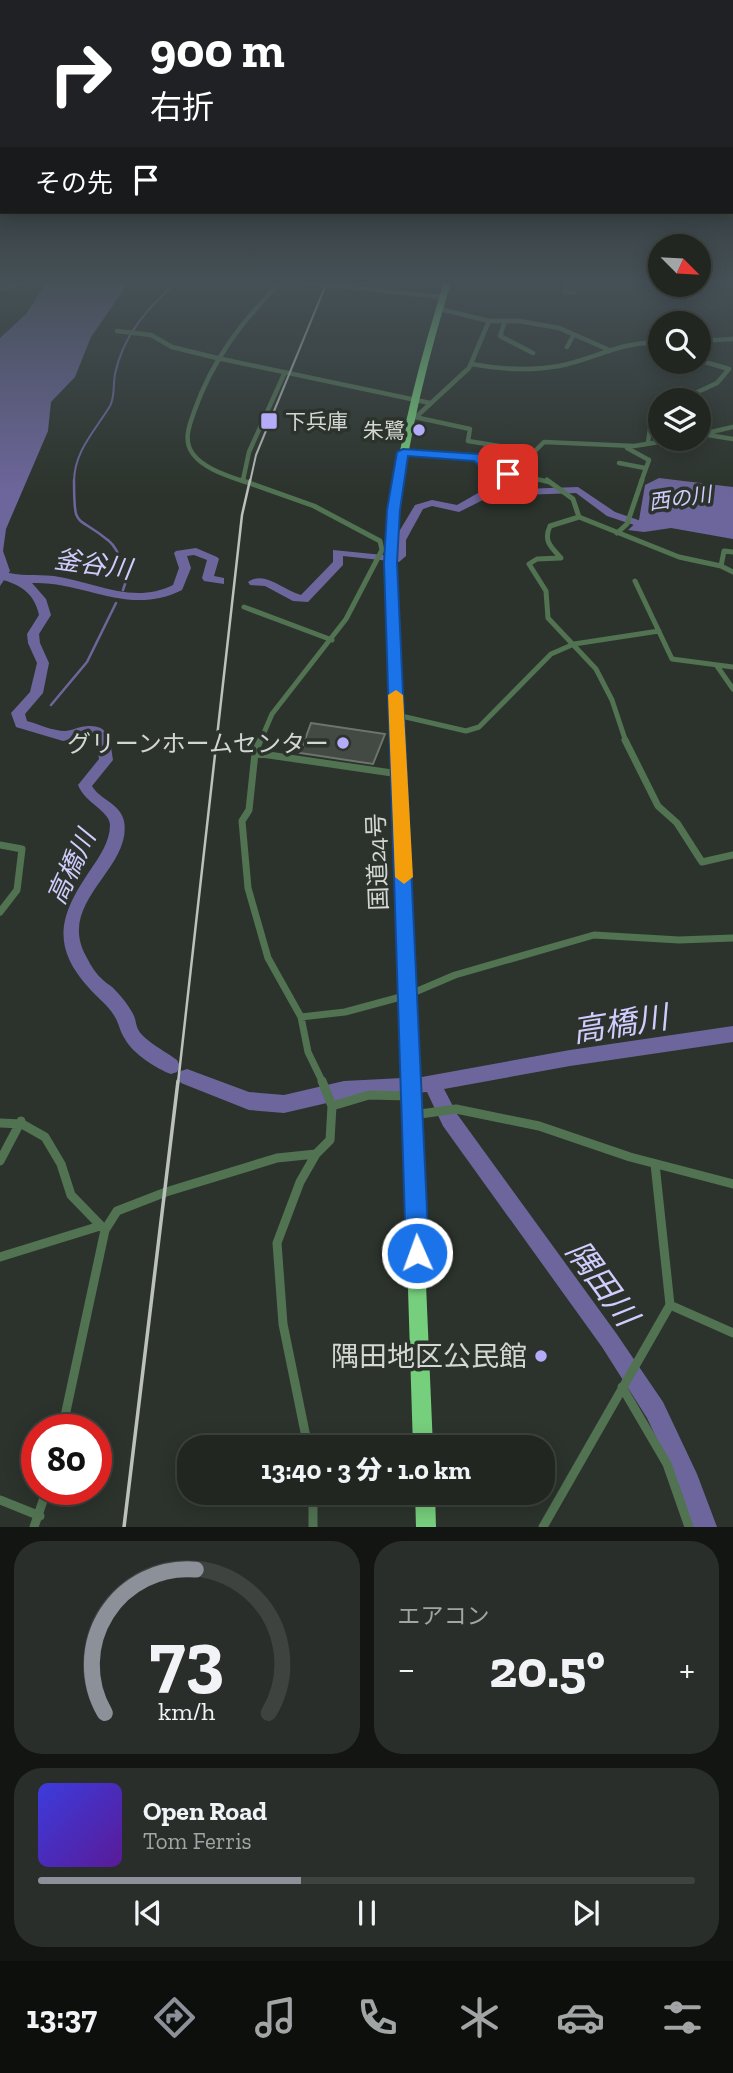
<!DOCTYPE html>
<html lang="ja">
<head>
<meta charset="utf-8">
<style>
	body { margin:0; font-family:"Zilla Slab","Noto Sans JP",serif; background:#292e2a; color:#f1f3f6; height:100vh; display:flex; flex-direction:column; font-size:26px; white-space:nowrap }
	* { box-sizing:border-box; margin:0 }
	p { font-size:23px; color:#a2a5a5 }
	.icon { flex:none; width:38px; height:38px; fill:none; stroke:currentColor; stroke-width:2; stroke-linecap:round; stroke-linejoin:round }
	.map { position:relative; height:1527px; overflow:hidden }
	.panel { display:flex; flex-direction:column; gap:14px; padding:14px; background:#121512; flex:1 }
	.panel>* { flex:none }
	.hud { position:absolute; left:0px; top:0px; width:733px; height:214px; box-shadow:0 4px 18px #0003,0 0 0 2px #3e433f; background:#202124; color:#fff; overflow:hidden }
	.needle { width:46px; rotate:114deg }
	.controls { position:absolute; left:648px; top:234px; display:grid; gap:14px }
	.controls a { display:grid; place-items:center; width:63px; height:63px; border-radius:50%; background:#212621; box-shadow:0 4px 18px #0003,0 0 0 2px #3e433f; font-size:35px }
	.speed { position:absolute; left:21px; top:1414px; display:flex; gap:14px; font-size:35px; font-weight:700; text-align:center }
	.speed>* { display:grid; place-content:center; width:91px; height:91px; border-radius:50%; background:#212621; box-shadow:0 4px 18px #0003,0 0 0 2px #3e433f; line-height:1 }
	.speed .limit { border:10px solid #d22; background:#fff; color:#111 }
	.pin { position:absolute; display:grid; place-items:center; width:60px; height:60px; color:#fff; margin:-30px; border-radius:14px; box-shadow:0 4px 10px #0006 }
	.me { position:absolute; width:77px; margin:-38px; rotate:358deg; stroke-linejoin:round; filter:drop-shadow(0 0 5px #0008) }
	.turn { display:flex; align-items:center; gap:24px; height:147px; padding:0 35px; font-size:32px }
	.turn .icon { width:91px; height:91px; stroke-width:2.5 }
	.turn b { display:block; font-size:49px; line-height:60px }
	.then { display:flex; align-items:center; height:66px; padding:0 35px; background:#0003; gap:14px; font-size:26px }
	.big { font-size:52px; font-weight:800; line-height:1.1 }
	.panel .widget { flex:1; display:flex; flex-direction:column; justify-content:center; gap:10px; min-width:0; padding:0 24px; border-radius:28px; background:#292e2a }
	.panel .dial { align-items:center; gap:0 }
	.dial svg { height:182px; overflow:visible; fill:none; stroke:#3e433f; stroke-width:7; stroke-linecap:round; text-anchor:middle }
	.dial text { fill:#f1f3f6; stroke:none }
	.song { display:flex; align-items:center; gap:21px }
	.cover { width:84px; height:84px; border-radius:10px; background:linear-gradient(135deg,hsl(240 70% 55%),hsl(270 70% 35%)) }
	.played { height:7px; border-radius:4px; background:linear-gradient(90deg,#8c9099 40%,#3e433f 40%) }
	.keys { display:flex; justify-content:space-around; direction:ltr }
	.heat { display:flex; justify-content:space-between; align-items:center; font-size:38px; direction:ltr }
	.panel .tiles { flex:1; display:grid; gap:14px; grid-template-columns:1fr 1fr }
	.widget:last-child { grid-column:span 2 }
	.trip { position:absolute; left:177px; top:1435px; width:378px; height:70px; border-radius:28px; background:#212621; box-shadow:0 4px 18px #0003,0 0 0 2px #3e433f; font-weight:800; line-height:70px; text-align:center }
	.tabs { display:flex; height:112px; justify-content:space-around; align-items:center; background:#0d0f0d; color:#a2a5a5 }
	.tabs .icon { width:49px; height:49px }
	.tabs .current { color:#8c9099 }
	.tabs b { font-size:32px; color:#f1f3f6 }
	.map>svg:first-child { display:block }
	.water { fill:#6d669c }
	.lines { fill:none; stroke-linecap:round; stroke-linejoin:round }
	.stream-far1 { stroke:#6d669c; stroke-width:2 }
	.stream { stroke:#6d669c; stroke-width:2.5 }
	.river { fill:#6d669c; fill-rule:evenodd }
	.building { fill:#434943; stroke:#6d746d; stroke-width:2 }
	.street-far3 { stroke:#517352; stroke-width:4.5 }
	.street-far2 { stroke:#517352; stroke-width:5 }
	.street-far1 { stroke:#517352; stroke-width:7 }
	.street { stroke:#517352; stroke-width:9 }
	.highway { fill:#76cf7c; fill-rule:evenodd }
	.rail-far2 { stroke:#bcc1bc; stroke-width:2 }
	.rail-far1 { stroke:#bcc1bc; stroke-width:2.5 }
	.rail { stroke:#bcc1bc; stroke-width:3.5 }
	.route { fill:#1a73e8; stroke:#114b97; stroke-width:2 }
	.slow { fill:#f59e0b }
	.poi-dot { fill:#b5acf9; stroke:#2c332c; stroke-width:2.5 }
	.labels { text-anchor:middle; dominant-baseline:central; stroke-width:7; stroke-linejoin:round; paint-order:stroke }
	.far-poi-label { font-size:21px; fill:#d3d7d3; stroke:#2c332c; text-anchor:start }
	.far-water-label { font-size:21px; font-style:italic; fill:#d0ccfd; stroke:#2c332c }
	.poi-label { font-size:24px; fill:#d3d7d3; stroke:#2c332c; text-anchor:end }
	.street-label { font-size:24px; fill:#d3d7d3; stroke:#2c332c }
	.water-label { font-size:26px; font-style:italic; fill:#d0ccfd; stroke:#2c332c }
	.near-poi-label { font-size:28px; fill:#d3d7d3; stroke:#2c332c; text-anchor:end }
	.near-water-label { font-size:32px; font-style:italic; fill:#d0ccfd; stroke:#2c332c }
</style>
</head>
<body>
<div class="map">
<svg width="733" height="1527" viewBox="0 0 733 1527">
	<rect width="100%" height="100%" fill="#2c332c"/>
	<path class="water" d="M47 282H129L91 337 75 377 51 402 48 431 6 529 3 551 10 571 0 586V338L26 314Z
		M659 478 733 487V539L671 528 644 532 628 530 639 520 645 485Z"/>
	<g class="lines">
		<path class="stream-far1" d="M0 290 25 282
			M74 482C74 451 95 431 110 406 115 397 113 384 115 374 123 335 148 308 176 282"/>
		<path class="stream" d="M74 480C74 532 76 513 109 541 118 548 123 565 128 575L123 590
			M51 705 87 662 116 603"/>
		<path class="river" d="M578 487 615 512 647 523H656L658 525 646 529 607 516 576 493 491 496 459 512 432 506 423 509 406 540V556L399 562 343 556V565L308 602 293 601 265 586 250 585 248 582C265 570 284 591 301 595L333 562V550L393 556 394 540 415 505 432 500 457 505 478 493 491 490Z
			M196 548 217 557 219 559 214 576 224 578V584L204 581 202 578 207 560 194 555 187 556 191 568 182 590C129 617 85 581 32 583L46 599 51 615 39 634 40 643 49 663 43 693 25 714 27 721C38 724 53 731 65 731 70 731 76 728 81 727 109 722 110 738 113 760L92 786C100 800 120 803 124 821 133 869 54 902 87 958 91 966 96 974 103 980 107 984 112 986 115 990 122 997 130 1007 134 1016 136 1020 136 1027 139 1031 145 1041 168 1053 177 1060L180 1066 177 1072 171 1074C157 1069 132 1053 125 1039 118 1028 120 1023 111 1011 104 1002 96 996 89 988 49 944 61 913 91 869 100 856 110 841 110 825 110 811 85 803 78 785L99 759 96 739 85 736 63 741 16 727 11 713 30 692 37 663 28 643 27 634 39 615C34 593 21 585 0 579V571C22 577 34 574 54 576 95 582 133 605 173 585L179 568 174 553 176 551Z
			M733 1026V1042L570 1066 444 1089 457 1114 616 1333 663 1402 697 1474 717 1527H693L679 1486 647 1418 602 1347 443 1126 427 1092 344 1099 284 1113 249 1110 181 1083 178 1077 181 1071 187 1069 249 1092 284 1095 344 1081 422 1077 570 1050Z"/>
	</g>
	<path class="building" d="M311 723 385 734 373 764 300 753Z"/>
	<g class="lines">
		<path class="street-far3" d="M301 282 443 297
			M570 282 564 291 574 293
			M440 309 489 321H519L559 328 607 349
			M505 321 500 336 533 353
			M117 331 151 335 172 347 217 358 430 403
			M698 341 733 339
			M567 347 573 336
			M471 364C498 369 531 371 559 366 594 359 624 340 660 343
			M678 401 717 383 729 369 698 360
			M410 416 470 429 468 441 499 446 511 461 524 462 544 442 634 446 678 439
			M416 417 469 368 489 321
			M698 435 733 427
			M708 435 733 439
			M648 442 652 416 660 410
			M627 448 649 460 641 482
			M403 452 478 458 489 468 549 482
			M619 463 645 468
			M243 480 249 452 285 372
			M245 482C229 476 204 469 193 454 183 441 189 426 194 412 212 360 242 321 281 282"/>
		<path class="street-far2" d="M241 480 314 506 380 541 382 550 346 619 272 714 260 742
			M547 480 573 499 579 517
			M617 533 627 524 642 480
			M721 566 724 551 733 552
			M635 581 672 659 733 667
			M244 607 332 640
			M717 666 733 689
			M397 715 466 731 479 727 551 654 574 644 659 631
			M626 742 612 700 596 669 548 618 546 591 529 564 537 559 561 558C551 547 543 541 550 526L579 517 679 557 721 566 733 572"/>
		<path class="street-far1" d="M260 740 255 753 249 810 242 821 248 888 268 958 301 1017 308 1052 323 1083
			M625 740 658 806 677 823 702 862 733 855
			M255 753 399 774
			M0 845 22 849 17 890 0 912
			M301 1017 345 1012 408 995 455 975 594 935 679 940 733 938"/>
		<path class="street" d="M332 1106 369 1095 409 1096
			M413 1115 456 1109 539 1126 630 1157 733 1184
			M0 1123 22 1124 45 1137 61 1164 71 1195 105 1230
			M0 1161 21 1121
			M0 1257 100 1226
			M670 1305 733 1333
			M622 1387 667 1464 689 1527
			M62 1430 105 1230 117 1211 166 1192 277 1158 316 1154
			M308 1447 283 1324 277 1243 300 1182 316 1154 330 1140 332 1106 322 1081
			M313 1493V1527
			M0 1500 40 1516
			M34 1527 47 1489
			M543 1527 670 1305 655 1164"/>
		<path class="highway" d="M444 282H451C423 375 401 466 395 563L433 1447H413L385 563C392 466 415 375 444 282Z
			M415 1493H435L436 1527H416Z"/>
		<path class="rail-far2" d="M250 482 256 455 327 282"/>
		<path class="rail-far1" d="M178 1083 242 515 250 480"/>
		<path class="rail" d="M124 1527 178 1081"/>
	</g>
	<linearGradient id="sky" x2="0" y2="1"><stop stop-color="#181c18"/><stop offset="0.57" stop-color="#455056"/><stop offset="1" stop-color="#455056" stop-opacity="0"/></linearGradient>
	<rect width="733" height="496" fill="url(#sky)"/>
	<path class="route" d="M403 449 478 454 493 466 514 474 508 478 484 471 474 461 408 456 400 510 397 563 429 1253 425 1261 417 1265 409 1261 406 1253 384 563 387 510 397 452Z"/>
	<path class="slow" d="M396 690 403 695 413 877 404 884 395 877 388 695Z"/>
	<g class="poi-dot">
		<rect x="260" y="412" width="18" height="18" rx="3.5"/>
		<circle cx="419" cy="430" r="7"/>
		<circle cx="343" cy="743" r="7"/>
		<circle cx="541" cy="1356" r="7"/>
	</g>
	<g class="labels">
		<g class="far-poi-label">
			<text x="285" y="421">下兵庫</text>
			<text x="405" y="430" text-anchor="end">朱鷺</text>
		</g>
		<g class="far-water-label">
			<text transform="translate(680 498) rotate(-8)">西の川</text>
		</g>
		<g class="poi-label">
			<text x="329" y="743">グリーンホームセンター</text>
		</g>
		<g class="street-label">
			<text transform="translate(377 862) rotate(-92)">国道24号</text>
		</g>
		<g class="water-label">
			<text transform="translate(93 564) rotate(8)">釜谷川</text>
			<text transform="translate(71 867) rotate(-65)">高橋川</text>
		</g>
		<g class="near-poi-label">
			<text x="527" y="1356">隅田地区公民館</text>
		</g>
		<g class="near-water-label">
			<text transform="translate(620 1024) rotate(-9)">高橋川</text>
			<text transform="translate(602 1283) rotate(54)">隅田川</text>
		</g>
	</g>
</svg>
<div class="controls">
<a><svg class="needle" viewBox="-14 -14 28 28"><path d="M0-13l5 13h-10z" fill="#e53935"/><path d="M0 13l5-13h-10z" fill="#a2a5a5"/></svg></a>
<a><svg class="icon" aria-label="search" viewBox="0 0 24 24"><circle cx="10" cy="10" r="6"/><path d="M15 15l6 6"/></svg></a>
<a><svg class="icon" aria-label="layers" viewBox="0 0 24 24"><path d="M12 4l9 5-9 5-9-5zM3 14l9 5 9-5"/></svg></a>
</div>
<div class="speed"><div class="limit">80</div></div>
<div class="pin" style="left:508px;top:474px;background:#d93025"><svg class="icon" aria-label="arrive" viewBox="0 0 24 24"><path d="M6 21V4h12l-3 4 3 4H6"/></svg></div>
<svg class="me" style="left:417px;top:1253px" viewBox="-20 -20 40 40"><circle r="17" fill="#1a73e8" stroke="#fff" stroke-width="3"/><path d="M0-11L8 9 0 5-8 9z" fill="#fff"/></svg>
<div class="trip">13:40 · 3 分 · 1.0 km</div>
<div class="hud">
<div class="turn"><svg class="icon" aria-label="right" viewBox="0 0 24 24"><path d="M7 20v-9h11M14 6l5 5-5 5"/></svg><div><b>900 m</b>右折</div></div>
<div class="then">その先<svg class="icon" aria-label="arrive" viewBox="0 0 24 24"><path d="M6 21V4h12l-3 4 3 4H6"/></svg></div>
</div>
</div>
<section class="panel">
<div class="tiles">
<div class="widget dial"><svg viewBox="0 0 100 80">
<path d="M14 69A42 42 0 1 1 86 69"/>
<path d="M14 69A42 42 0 0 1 54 6" stroke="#8c9099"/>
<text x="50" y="56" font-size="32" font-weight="700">73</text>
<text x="50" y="72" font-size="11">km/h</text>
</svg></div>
<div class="widget"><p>エアコン</p>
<div class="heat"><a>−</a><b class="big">20.5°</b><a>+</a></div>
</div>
<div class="widget">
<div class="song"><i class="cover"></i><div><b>Open Road</b><p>Tom Ferris</p></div></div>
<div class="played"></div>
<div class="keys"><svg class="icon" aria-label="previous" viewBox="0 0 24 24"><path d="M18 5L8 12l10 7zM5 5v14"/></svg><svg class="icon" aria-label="pause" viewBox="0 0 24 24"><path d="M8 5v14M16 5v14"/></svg><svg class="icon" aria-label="next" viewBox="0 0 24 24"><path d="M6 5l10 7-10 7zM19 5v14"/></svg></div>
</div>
</div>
</section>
<nav class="tabs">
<b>13:37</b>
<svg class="icon current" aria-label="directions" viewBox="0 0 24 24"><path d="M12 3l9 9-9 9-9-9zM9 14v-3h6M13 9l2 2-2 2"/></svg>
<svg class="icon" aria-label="music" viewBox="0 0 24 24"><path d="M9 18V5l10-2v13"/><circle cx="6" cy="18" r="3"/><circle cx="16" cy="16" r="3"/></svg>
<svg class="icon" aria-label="phone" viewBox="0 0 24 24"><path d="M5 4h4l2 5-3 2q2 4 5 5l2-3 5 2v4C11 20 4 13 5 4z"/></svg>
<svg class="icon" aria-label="climate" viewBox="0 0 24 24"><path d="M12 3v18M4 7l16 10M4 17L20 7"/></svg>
<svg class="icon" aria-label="car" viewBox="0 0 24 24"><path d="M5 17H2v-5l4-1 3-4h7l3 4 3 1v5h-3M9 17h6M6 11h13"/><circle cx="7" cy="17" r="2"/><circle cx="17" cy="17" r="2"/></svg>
<svg class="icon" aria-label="filters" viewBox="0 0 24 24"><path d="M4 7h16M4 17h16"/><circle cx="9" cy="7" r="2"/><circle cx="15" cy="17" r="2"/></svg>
</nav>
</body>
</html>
